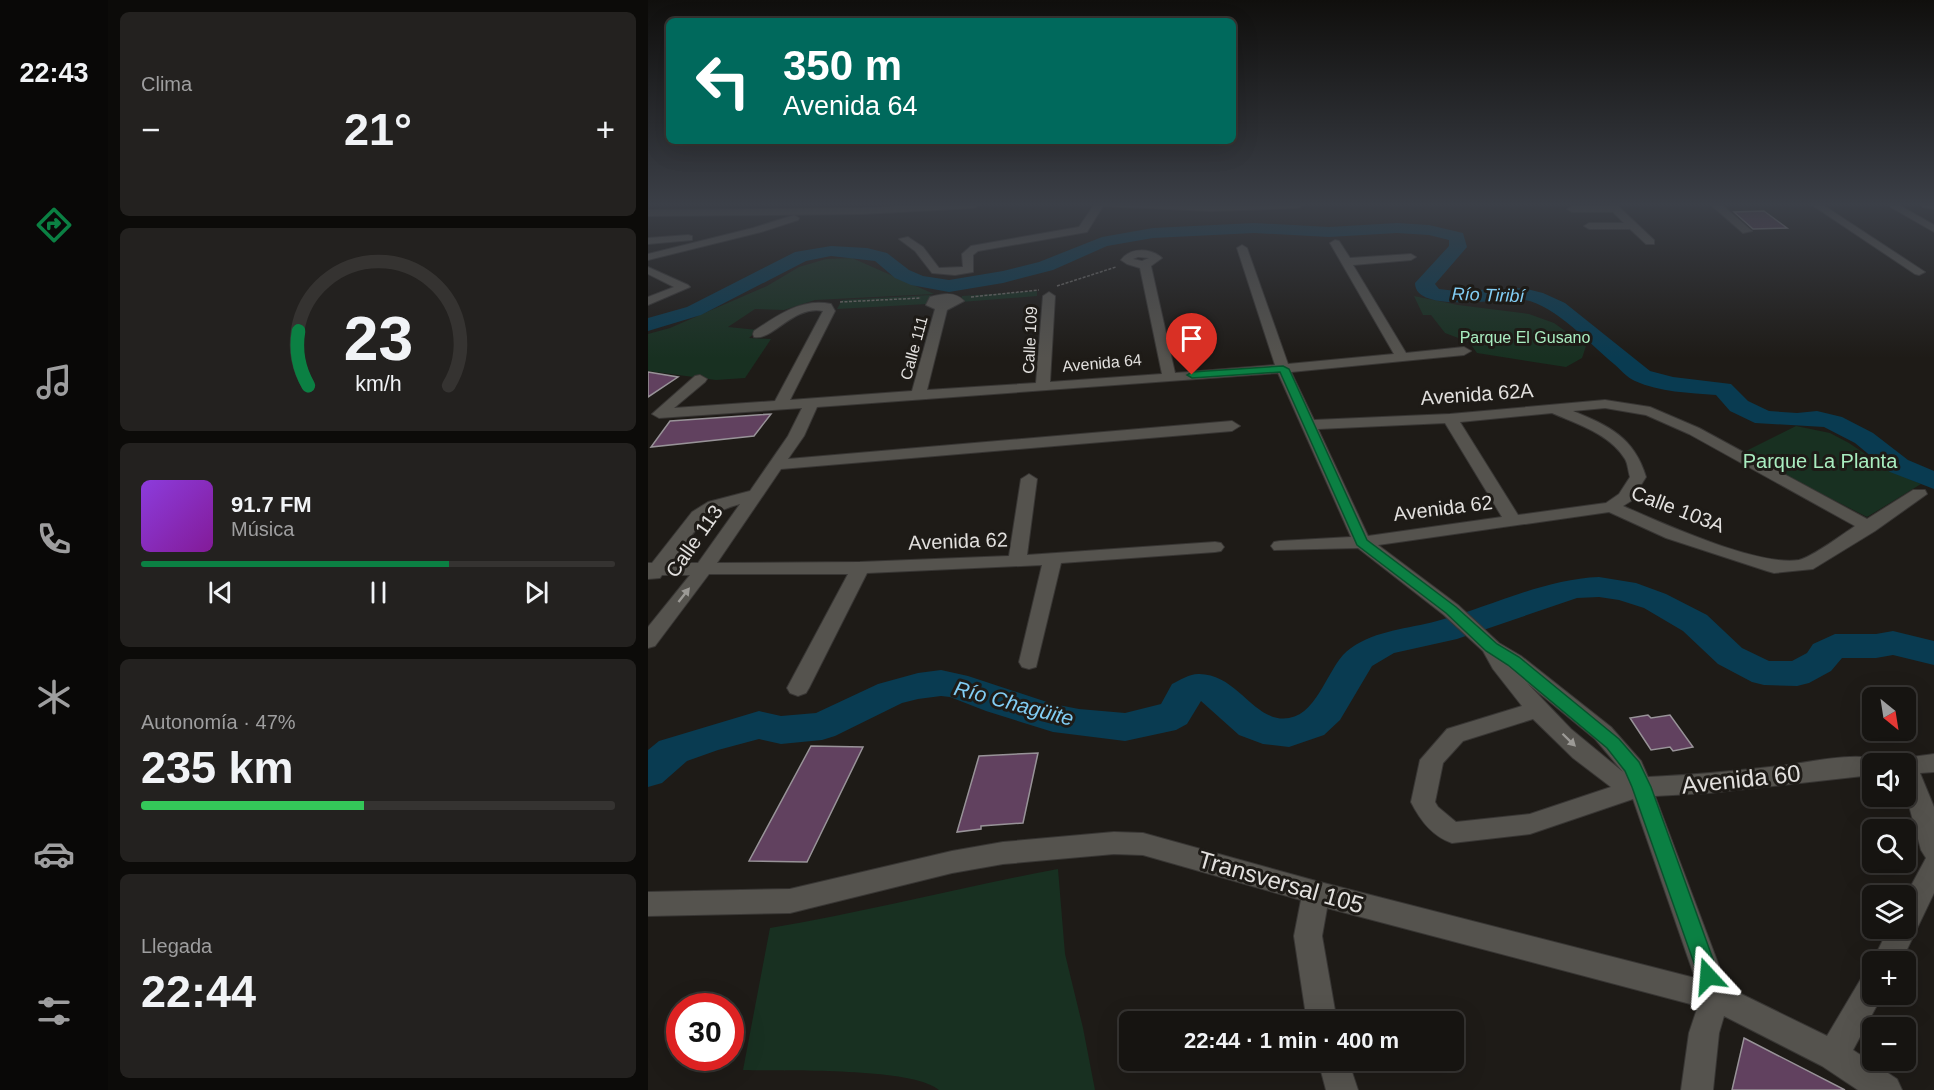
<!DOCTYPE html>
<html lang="es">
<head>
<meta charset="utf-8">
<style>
	body { margin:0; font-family:Arial,sans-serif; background:#23211f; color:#f1f3f6; height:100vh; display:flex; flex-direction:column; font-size:22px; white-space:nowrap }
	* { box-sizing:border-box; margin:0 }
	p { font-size:20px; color:#9e9e9f }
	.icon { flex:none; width:33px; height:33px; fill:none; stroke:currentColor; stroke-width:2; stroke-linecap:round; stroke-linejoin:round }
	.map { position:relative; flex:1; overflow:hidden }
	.side { display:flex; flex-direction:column; gap:12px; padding:12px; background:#0c0b09; width:540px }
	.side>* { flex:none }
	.banner { position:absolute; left:18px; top:18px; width:570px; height:126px; border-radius:9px; box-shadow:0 6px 24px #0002,0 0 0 2px #353331; background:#00695c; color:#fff; overflow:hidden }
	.needle { width:39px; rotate:150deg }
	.tools { position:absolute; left:1214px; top:687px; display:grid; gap:12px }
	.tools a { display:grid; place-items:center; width:54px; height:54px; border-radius:9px; background:#161411; box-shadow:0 6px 24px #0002,0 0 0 2px #353331; font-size:30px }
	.speed { position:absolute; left:18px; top:993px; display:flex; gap:12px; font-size:30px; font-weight:700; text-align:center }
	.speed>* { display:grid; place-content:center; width:78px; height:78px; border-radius:50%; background:#161411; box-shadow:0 6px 24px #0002,0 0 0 2px #353331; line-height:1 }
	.speed .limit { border:9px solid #d22; background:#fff; color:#111 }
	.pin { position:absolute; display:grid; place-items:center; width:51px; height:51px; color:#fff; margin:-62px -26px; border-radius:50% 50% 50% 0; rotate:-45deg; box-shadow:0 0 6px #0007 }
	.pin .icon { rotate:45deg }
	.me { position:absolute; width:66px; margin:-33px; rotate:341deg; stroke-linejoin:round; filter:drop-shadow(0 0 4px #0008) }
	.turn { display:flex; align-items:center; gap:21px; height:126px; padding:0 18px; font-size:27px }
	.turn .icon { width:78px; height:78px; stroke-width:2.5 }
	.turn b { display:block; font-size:42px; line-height:51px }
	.big { font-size:45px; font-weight:600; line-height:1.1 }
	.side .widget { flex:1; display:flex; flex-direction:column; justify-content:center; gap:9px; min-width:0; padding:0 21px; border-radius:9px; background:#23211f }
	.side .dial { align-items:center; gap:0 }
	.dial svg { height:156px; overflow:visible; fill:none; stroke:#353331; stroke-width:7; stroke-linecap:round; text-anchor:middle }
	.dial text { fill:#f1f3f6; stroke:none }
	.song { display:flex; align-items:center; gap:18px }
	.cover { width:72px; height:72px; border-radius:9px; background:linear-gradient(135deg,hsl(270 70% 55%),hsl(290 70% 35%)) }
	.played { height:6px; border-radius:3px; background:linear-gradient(90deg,#0b8043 65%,#353331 65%) }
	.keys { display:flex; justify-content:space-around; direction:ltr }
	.heat { display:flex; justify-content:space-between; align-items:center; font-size:33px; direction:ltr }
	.charge { height:9px; border-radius:4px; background:linear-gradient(90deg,#34c759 47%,#353331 0) }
	.trip { position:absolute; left:471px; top:1011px; width:345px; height:60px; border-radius:9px; background:#161411; box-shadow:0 6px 24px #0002,0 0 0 2px #353331; font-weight:600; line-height:60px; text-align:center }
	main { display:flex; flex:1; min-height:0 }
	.tab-bar { display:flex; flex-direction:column; width:108px; justify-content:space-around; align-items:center; background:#090807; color:#9e9e9f }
	.tab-bar .icon { width:42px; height:42px }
	.tab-bar .selected { color:#0b8043 }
	.tab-bar b { font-size:27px; color:#f1f3f6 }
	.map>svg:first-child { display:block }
	.green { fill:#183021 }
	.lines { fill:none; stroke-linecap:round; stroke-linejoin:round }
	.river { fill:#093b51; fill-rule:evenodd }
	.building { fill:#61415f; stroke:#989398; stroke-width:1.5 }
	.minor-casing { stroke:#383634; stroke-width:2 }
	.path { stroke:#6e6c68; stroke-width:1.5; stroke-dasharray:3 1.5; stroke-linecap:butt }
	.minor { fill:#55534e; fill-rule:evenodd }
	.oneway { fill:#9c9a96 }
	.route { fill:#0b8043; stroke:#07532c; stroke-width:1.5 }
	.labels { text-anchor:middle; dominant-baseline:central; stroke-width:6; stroke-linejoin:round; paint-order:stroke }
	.far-park-label { font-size:16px; fill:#a9edc0; stroke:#1e1b17 }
	.far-street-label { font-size:16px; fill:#e2e0de; stroke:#1e1b17 }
	.far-water-label { font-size:18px; font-style:italic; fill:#82cdf4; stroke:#1e1b17 }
	.street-label { font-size:20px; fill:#e2e0de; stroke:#1e1b17 }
	.park-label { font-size:20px; fill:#a9edc0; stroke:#1e1b17 }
	.water-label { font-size:21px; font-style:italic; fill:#82cdf4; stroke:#1e1b17 }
	.near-street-label { font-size:24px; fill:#e2e0de; stroke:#1e1b17 }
</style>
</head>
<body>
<main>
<nav class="tab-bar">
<b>22:43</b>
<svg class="icon selected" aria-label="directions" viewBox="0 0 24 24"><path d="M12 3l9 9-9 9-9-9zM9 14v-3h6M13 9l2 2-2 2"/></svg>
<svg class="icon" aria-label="music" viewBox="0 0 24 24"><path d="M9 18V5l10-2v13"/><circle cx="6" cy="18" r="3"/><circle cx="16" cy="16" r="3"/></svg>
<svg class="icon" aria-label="phone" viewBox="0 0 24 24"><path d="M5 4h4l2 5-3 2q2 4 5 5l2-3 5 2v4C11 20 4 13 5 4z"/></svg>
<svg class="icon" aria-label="climate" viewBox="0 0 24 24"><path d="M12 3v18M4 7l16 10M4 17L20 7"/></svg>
<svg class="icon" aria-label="car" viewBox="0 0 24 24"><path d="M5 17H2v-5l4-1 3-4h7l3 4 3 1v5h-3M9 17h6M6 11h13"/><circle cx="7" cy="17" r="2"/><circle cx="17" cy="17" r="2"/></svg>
<svg class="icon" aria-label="filters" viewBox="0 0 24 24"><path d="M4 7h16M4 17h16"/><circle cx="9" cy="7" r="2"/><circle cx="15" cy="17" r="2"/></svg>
</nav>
<section class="side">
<div class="widget"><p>Clima</p>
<div class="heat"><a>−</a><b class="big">21°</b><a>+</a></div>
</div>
<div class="widget dial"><svg viewBox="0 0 100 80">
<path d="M14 69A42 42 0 1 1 86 69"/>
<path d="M14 69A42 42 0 0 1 9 41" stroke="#0b8043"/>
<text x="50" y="56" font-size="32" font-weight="700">23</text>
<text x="50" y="72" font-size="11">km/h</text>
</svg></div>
<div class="widget">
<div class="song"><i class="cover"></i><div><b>91.7 FM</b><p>Música</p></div></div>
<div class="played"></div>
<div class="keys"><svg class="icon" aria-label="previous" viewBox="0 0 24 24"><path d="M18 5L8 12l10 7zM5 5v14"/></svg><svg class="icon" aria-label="pause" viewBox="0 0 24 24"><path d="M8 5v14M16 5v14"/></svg><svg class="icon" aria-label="next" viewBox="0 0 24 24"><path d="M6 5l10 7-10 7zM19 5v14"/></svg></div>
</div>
<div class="widget"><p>Autonomía · 47%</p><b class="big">235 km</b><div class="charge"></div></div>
<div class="widget"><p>Llegada</p><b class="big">22:44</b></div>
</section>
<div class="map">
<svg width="1286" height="1090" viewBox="0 0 1286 1090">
	<rect width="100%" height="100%" fill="#1e1b17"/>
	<path class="green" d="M204 258 286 294 167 300 136 310 107 309 80 327 110 330 101 338 123 339 97 378 68 380 0 371V334L22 328 119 286 151 267 178 259Z
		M389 291V296L313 302 314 296Z
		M283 295 279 304 189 309 194 300Z
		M766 296 810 305 881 314 906 323 938 346 934 358 918 367 829 353 821 342 797 333 783 315H775Z
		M1148 426 1182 433 1201 443 1241 470 1273 484 1219 517 1094 453Z
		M410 869 417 954 435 1028 447 1090H291C265 1067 135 1071 95 1070L122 928C219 912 314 887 410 869Z"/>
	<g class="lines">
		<path class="river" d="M606 223 681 227 749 223 781 225 815 233 819 247 787 284 791 289 808 291 875 288 895 293 917 303 1002 371 1025 377 1083 384 1100 401 1121 411 1149 413 1169 411 1194 417 1225 433 1260 460 1286 471V489L1242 472 1207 443 1176 427 1107 423 1082 411 1068 395C1042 393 1011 392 987 381 979 378 972 369 966 364 943 345 907 305 877 300 858 297 767 315 767 283L801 246V240L781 235 749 233 681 237 606 233 505 238 459 246 405 270 355 283 301 292 263 285 247 278 227 261 183 256 158 261 53 315 0 331V318L39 307 147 252 183 246 219 248 239 253 261 270 275 276 301 280 355 271 391 262 454 237 505 228Z
			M951 577 988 583 1018 594 1059 615 1094 648 1121 661H1144L1159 653 1165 644 1187 634H1228L1245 631 1286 641V665L1245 655 1228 658H1194L1183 671 1161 683 1149 686 1116 685 1104 682 1070 664 1035 631 996 608 971 600 951 597 929 598 809 639 746 653 724 666 692 720 676 735 641 747 615 744 591 735 553 701 539 724 528 730 477 741 405 732 338 711 302 697 293 696 270 699 254 703 187 736 174 740 133 744 111 739 70 750 39 761 14 783 0 787V750L11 741 111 711 133 716 168 713 230 684 270 673 293 670 320 676 405 704 431 709 477 713 513 704 524 684C532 680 542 674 550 674 590 673 606 724 641 718 672 713 680 663 703 648 729 630 759 629 789 621 843 607 895 579 951 577Z"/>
	</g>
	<path class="building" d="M1116 211 1139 228 1105 229 1086 212Z
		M0 372 30 377 0 397Z
		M123 414 106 436 3 447 22 421Z
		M1000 715 1003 718 1022 715 1045 747 1025 751 1022 747 1003 750 982 718Z
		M163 746 215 747 159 862 101 861Z
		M390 753 375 823 333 826V829L309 832 331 756Z
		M1096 1038 1197 1090H1084Z"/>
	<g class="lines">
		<defs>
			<path id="minor" d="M273 205H331L326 208 214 214 0 216V210L214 208Z
				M446 205H655L650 208 563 211 455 206 439 232 330 251 325 255V272L307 275 284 273 267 251 251 239 260 237 275 247 291 268 315 267 314 254 323 246 431 227Z
				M969 205 1006 240V244H998L982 229H941L936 226 941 223H976L965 212H924L919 209 924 206Z
				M1063 205H1074L1104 231 1095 233Z
				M1164 205H1175L1277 272 1271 275 1267 274Z
				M1239 205H1251L1286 225V232Z
				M1273 205H1286V209L1275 207Z
				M146 215 151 218 150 220 113 232 0 260V254L105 228Z
				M40 235 44 236V240L0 244V238Z
				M687 240 691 241 702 258 763 254 768 257 763 260 705 265 758 353 816 347 823 351 816 355 643 372 666 420 802 414 957 400 1002 407 1051 428 1219 519 1265 490H1277L1279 494 1227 531 1165 569 1126 573 1119 571 1018 538 961 512 730 545 810 605 851 643 873 656 963 727 993 761 1000 777C1044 775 1087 771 1131 766 1159 763 1206 751 1232 760L1234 764H1224V775L1061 793 1007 796 1079 987 1179 1036 1214 977 1224 973V994H1235L1205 1050 1249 1079 1254 1090H1210L1174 1066 1076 1016 1071 1033 1065 1090H1033L1041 1033 1050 1006 679 908 674 936 689 1022H659L646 936 653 900 495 855 466 854 355 864 304 873 142 913 0 916V892L142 889 304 851 355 842 466 832 495 833 668 881 1047 978 985 799 882 834 804 843C784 836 772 820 763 802L772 760 799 729 874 706 845 669 835 651 796 615 710 548 626 550 623 546 626 542 632 541 703 537 630 373 169 407 156 436 140 459 584 421 592 426 584 431 133 469 69 563 212 562 361 556 373 479 381 474 389 479 379 555 567 542 573 543 576 547 573 551 567 552 413 563 388 667 381 669 374 667 371 662 394 565 219 573 161 688 158 693 150 696 142 693 139 688 200 574H61L7 646 0 648V627L42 575H14L12 578 0 579V563H4L44 512 60 502 102 491 140 436 154 408 11 418 4 414 47 376 52 375 59 379 57 382 26 408 127 401 175 311C145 305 125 341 106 337L105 334 106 331C130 315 153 298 183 304L187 311 142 400 264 391 287 309 278 305 282 297C294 294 307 291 316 301L299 310 279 390 388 383 395 296 401 292 407 296 402 382 514 374 492 268 479 264 473 260C482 247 503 248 514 258L503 266 527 373 627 365 589 248 594 245 599 248 640 364 746 354 682 243ZM490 257 501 258 494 261 485 259ZM957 408 998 415 1041 434 1207 526C1195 534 1164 557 1151 560 1111 567 1014 523 975 506L983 501 998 477C986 437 961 426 925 411ZM904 413C929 424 962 434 977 459 980 464 980 471 982 477L971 494 958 503 870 515 812 422ZM797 423 854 517 720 536 670 429ZM92 504 50 563H23C47 532 52 515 92 504ZM879 683 947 739 975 772 923 729ZM885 719 925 758 963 787 882 814 808 822 790 807 787 802 795 763 815 741Z
				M0 267 40 285 42 287 0 305V297L26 287 0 274Z
				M1286 754V772L1272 773 1286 807V893L1253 962H1224L1241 928H1257V897L1278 858 1273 850 1257 791V764H1246L1249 759Z
				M670 1060H700L710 1090H678Z"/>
		</defs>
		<use href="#minor" class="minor-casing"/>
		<path class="path" d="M409 286 468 267
			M323 297 391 290
			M192 302 273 298"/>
		<use href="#minor" class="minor"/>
	</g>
	<defs><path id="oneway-solid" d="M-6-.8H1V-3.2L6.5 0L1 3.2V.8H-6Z" transform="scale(1.5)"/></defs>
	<g class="oneway">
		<use href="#oneway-solid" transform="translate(36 595) rotate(-52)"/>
		<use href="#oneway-solid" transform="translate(921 740) rotate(44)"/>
	</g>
	<linearGradient id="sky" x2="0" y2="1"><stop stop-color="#100f0d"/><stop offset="0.57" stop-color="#3b3f47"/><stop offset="1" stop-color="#3b3f47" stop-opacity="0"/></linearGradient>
	<rect width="1286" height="358" fill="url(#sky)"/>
	<path class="route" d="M635 366 641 369 719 540 808 607 849 644 871 657 971 739 991 762 1003 787 1071 976 1068 983 1060 986 1053 983 984 787 977 771 959 748 860 665 838 651 798 613 709 545 632 372 544 378 539 375 544 372Z"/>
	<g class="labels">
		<g class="far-park-label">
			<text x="877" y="337">Parque El Gusano</text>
		</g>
		<g class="far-street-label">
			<text transform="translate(382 340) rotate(-87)">Calle 109</text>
			<text transform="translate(266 348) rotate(-75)">Calle 111</text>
			<text transform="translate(454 363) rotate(-5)">Avenida 64</text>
		</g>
		<g class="far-water-label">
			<text transform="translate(840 295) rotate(2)">Río Tiribí</text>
		</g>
		<g class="street-label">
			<text transform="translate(829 394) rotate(-4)">Avenida 62A</text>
			<text transform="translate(795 508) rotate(-7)">Avenida 62</text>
			<text transform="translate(1030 509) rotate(21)">Calle 103A</text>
			<text transform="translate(46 541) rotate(-55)">Calle 113</text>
			<text transform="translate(310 541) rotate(-2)">Avenida 62</text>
		</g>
		<g class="park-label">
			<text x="1172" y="461">Parque La Planta</text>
		</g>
		<g class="water-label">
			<text transform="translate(366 703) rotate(15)">Río Chagüite</text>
		</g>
		<g class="near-street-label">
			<text transform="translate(1093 779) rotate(-6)">Avenida 60</text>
			<text transform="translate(633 882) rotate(16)">Transversal 105</text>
		</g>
	</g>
</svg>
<div class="tools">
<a><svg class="needle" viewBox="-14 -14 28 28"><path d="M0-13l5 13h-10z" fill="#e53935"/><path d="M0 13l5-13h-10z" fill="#9e9e9f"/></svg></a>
<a><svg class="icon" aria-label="sound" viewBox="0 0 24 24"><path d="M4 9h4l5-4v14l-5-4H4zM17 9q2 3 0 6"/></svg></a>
<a><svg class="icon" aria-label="search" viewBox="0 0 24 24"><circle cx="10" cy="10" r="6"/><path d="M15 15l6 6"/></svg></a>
<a><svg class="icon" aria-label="layers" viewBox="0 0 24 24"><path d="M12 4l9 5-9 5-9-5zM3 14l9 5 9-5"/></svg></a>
<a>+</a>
<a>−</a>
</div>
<div class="speed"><div class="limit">30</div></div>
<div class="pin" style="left:544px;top:375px;background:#d93025"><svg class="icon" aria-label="arrive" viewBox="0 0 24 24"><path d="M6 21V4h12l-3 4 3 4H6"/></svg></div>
<svg class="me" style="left:1060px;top:976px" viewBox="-20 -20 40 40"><path d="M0-17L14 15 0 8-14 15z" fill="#0b8043" stroke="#fff" stroke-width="4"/></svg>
<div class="trip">22:44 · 1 min · 400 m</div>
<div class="banner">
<div class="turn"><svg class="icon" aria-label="left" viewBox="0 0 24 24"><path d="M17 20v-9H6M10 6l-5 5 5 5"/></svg><div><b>350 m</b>Avenida 64</div></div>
</div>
</div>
</main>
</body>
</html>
